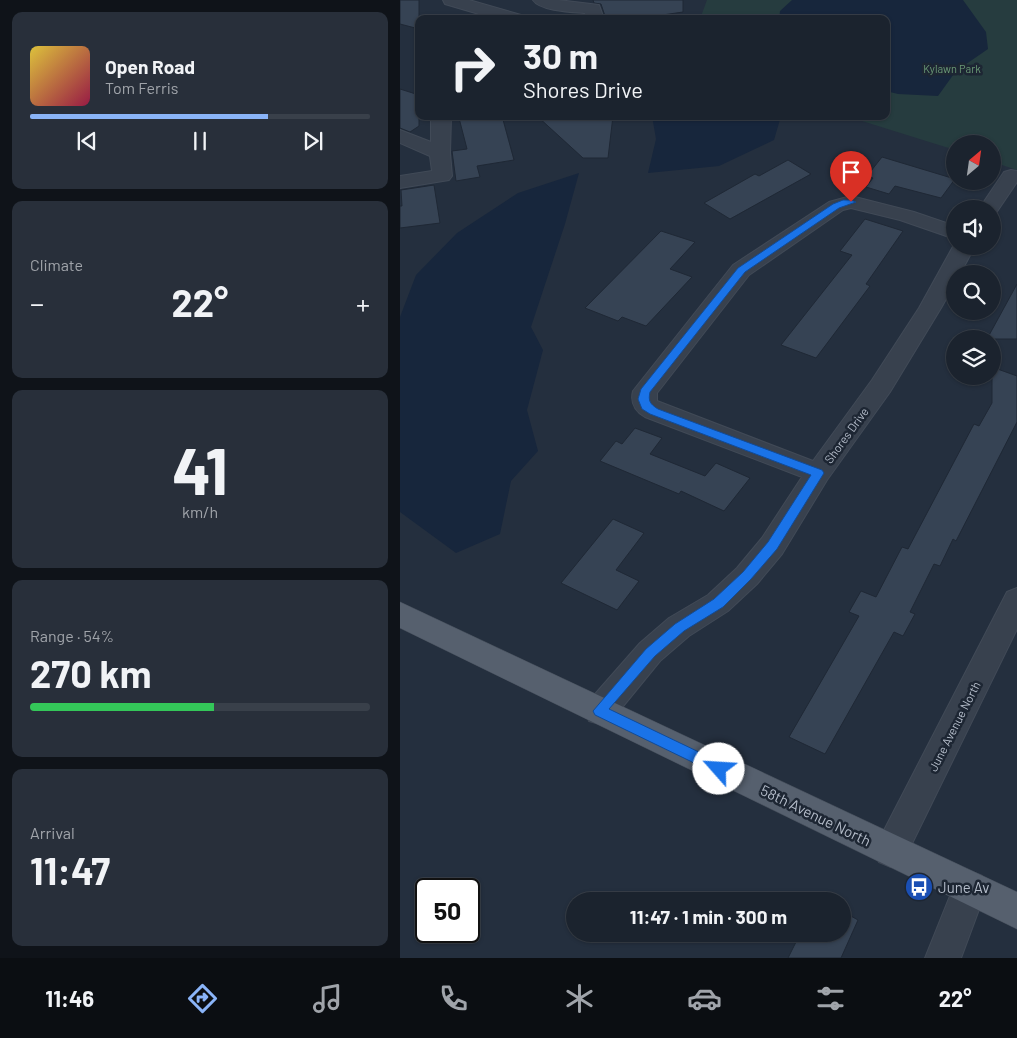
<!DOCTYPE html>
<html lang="en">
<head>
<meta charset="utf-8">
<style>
	body { margin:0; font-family:Barlow,sans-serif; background:#282f3a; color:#f1f3f6; height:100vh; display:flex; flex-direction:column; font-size:19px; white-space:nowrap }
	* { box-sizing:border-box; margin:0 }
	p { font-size:16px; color:#a0a4aa }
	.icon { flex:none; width:28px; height:28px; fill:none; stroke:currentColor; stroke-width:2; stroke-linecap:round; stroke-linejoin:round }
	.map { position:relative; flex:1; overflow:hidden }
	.panel { display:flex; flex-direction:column; gap:12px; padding:12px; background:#0f1319; width:400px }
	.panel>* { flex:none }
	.guide { position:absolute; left:15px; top:15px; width:475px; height:105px; border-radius:10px; box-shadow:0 1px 4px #0004,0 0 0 1px #39404a; background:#1b232e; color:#f1f3f6; overflow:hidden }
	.needle { width:32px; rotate:29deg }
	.controls { position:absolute; left:546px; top:135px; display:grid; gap:10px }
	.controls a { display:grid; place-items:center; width:55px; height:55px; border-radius:50%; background:#1b232e; box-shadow:0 1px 4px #0004,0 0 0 1px #39404a; font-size:25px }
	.speed { position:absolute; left:15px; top:878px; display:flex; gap:10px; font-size:25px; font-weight:700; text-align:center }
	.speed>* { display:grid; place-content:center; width:65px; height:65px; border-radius:50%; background:#1b232e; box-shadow:0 1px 4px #0004,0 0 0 1px #39404a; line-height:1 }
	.speed .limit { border:2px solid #111; border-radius:8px; background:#fff; color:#111 }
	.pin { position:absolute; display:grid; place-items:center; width:42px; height:42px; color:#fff; margin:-51px -21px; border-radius:50% 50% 50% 0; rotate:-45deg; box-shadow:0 0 5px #0007 }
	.pin .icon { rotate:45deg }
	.me { position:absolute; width:55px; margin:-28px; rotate:296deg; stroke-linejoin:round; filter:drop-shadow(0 0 4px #0008) }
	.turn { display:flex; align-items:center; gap:18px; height:105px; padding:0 25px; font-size:22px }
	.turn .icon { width:65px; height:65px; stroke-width:2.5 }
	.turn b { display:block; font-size:35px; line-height:42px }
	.big { font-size:38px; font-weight:700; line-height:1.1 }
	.panel .widget { flex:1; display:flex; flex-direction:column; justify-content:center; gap:8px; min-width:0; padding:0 18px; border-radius:10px; background:#282f3a }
	.panel .dial { align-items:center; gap:0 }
	.dial b { font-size:65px; line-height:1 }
	.song { display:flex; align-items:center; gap:15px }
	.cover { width:60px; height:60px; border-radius:8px; background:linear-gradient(135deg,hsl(50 70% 55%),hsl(340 70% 35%)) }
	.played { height:5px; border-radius:2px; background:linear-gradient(90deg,#8ab4f8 70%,#39404a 70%) }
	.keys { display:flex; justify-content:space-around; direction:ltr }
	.heat { display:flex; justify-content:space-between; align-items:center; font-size:28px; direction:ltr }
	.charge { height:8px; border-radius:4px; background:linear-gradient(90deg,#34c759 54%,#39404a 0) }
	.trip { position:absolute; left:166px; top:892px; width:285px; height:50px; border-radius:25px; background:#1b232e; box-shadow:0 1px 4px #0004,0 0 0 1px #39404a; font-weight:700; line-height:50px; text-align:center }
	.menu { display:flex; height:80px; justify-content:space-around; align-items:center; background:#0b0e12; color:#a0a4aa }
	.menu .icon { width:35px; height:35px }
	.menu .selected { color:#8ab4f8 }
	.menu b { font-size:22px; color:#f1f3f6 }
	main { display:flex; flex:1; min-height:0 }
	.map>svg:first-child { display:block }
	.green { fill:#263c3f }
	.water { fill:#17263c }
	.building { fill:#364354; stroke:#1f2835 }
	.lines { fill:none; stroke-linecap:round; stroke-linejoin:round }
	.minor-casing { stroke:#414a57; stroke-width:2 }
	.major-casing { stroke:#414a57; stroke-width:1 }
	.minor { fill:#38414e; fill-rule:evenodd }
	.major { fill:#56606e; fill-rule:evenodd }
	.route { fill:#1a73e8; stroke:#114b97 }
	.labels { text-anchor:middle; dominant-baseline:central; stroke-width:5; stroke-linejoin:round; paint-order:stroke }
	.far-park-label { font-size:11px; fill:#6b9a76; stroke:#1d2633 }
	.street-label { font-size:12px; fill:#b4bcc9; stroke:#1d2633 }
	.near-street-label { font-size:15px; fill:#b4bcc9; stroke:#1d2633 }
	.near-poi-label { font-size:15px; fill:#b4bcc9; stroke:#1d2633; text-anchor:start }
</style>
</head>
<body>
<main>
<section class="panel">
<div class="widget">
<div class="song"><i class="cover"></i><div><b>Open Road</b><p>Tom Ferris</p></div></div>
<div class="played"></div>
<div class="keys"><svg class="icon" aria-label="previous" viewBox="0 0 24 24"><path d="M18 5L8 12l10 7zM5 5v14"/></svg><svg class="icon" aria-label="pause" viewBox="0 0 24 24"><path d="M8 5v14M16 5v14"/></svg><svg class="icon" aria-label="next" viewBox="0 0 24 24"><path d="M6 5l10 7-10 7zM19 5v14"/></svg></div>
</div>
<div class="widget"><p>Climate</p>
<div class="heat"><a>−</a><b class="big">22°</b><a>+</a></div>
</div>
<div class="widget dial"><b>41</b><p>km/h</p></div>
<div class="widget"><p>Range · 54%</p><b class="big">270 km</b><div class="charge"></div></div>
<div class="widget"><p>Arrival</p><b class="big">11:47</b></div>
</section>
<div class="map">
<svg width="617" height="958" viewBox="0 0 617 958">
	<rect width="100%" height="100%" fill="#242f3e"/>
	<path class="green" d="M307 0H617V170L593 162 592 144H555V150L446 116H486V19H300Z"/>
	<path class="water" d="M392 0H563L586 32 588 49 556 71 538 96 498 94 486 91V19H379L380 11Z
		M252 116H381L374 140 319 166 248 173 256 139Z
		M179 173 165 224 131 327 143 350 127 410 138 451 111 481 100 534 56 553 0 512V317L16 275 57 233 118 193Z"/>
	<path class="building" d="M0 0H19V29L0 24Z
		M193 0H283V12L235 19H206L201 4 194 3Z
		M0 89 19 95V126L10 132 0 128Z
		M72 116H102L114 160 77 166 80 177 56 181 52 151 67 149 59 118Z
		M137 116H213L208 158H183Z
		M482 157 555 179 541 198 495 186 489 194 466 187 473 178 467 176Z
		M388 160 411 174 330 219 304 203 355 174 359 176Z
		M34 185 40 223 0 228V206H2L1 190Z
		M465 219 503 231 466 284 470 286 416 358 381 345 452 255 440 251Z
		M261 231 295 242 270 269 292 277 246 326 222 317 218 321 185 308Z
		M617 284V339H587Z
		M592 367 617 376V422L556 541 553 539 540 566 534 564 510 612 515 614 503 636 494 632 425 754 389 737 459 616 449 612 461 591 476 597 502 547 508 549 574 424 579 426 592 403Z
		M235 428 262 438 250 454 305 476 316 463 350 478 324 511 281 491 279 494 200 461 216 441 222 444Z
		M213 519 244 533 216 570 239 581 217 610 161 583Z
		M442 911 458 920 441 958H388L400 934H442Z"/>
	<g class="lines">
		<defs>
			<path id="minor" d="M43 0H69L121 15 123 19H96L45 4Z
				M133 0H158L199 5 204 19H186L185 13C172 12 140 11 133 0Z
				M31 116H51L50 153 52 176 49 180 0 188V176L32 171 30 156 0 143V130L31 142Z
				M611 170 617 171V182L596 213 592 214V209H579L604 172Z
				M451 196 514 212 555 226V239L500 220 451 208 443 210 349 275 257 393V401L413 461 472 380 519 308 555 243V246H575L560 274H555V283L541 308 490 392 427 480 382 554 357 584 328 611 289 636 260 661 211 721 200 724 189 721 185 711 189 701 240 643 269 618 308 595 337 568 362 538 402 477 245 417C235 411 230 403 233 391L333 265 429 202Z
				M617 588V629L503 862 491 867 479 862 474 851 479 840 607 592Z
				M570 871 582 876 587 888 561 958H525L558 876Z"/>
			<path id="major" d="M0 602 617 892V929L0 628Z"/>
		</defs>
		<use href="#minor" class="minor-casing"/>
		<use href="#major" class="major-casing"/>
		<use href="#minor" class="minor"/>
		<use href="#major" class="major"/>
	</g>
	<path class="route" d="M443 200H451L456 202 439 208 345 272 250 392C248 401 250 404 258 409L422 470 424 473 377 549 351 579 323 607 284 631 255 656 209 709 324 764 326 769 324 773 319 775 195 715 193 711 246 649 275 624 314 599 343 572 368 542 411 475 250 414 242 409 238 399 241 389 338 268 433 204Z"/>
	<defs>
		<symbol id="bus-disc" viewBox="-11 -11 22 22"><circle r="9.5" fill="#1a4fb4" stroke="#1d2633"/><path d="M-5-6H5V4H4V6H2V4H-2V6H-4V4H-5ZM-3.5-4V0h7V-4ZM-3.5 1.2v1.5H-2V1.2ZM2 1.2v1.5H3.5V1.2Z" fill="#fff"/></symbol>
	</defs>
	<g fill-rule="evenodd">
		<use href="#bus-disc" x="503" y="871" width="32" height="32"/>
	</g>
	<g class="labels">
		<g class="far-park-label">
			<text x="552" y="68">Kylawn Park</text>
		</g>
		<g class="street-label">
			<text transform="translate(446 435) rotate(-54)">Shores Drive</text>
			<text transform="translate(554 726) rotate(-63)">June Avenue North</text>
		</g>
		<g class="near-street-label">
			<text transform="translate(416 815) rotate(26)">58th Avenue North</text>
		</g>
		<g class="near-poi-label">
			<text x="538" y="887">June Av</text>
		</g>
	</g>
</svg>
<div class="controls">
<a><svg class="needle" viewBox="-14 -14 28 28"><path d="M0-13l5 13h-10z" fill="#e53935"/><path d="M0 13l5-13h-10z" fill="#a0a4aa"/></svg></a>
<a><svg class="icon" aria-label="sound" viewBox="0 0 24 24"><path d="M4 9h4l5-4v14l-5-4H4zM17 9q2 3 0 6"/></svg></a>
<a><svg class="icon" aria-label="search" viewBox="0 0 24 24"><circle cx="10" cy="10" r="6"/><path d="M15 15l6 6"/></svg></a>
<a><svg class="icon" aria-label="layers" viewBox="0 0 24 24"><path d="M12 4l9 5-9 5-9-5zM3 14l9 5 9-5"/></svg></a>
</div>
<div class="speed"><div class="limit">50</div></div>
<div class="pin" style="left:451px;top:202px;background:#d93025"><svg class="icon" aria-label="arrive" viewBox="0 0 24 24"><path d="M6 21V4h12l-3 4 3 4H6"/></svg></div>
<svg class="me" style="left:319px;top:769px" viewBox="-20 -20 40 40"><circle r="19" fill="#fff"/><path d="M0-13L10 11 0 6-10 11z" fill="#1a73e8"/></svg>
<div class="trip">11:47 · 1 min · 300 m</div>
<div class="guide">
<div class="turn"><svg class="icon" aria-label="right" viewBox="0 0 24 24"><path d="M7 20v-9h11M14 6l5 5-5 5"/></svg><div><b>30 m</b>Shores Drive</div></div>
</div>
</div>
</main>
<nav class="menu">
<b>11:46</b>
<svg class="icon selected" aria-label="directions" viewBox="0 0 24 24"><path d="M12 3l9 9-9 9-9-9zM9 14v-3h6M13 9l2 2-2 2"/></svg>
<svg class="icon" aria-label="music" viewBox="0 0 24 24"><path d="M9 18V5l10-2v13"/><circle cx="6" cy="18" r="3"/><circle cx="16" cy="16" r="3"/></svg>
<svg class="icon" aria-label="phone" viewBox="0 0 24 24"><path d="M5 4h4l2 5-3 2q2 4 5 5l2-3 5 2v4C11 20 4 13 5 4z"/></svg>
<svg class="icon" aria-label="climate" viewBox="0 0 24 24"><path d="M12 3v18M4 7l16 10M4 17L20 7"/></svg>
<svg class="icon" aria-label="car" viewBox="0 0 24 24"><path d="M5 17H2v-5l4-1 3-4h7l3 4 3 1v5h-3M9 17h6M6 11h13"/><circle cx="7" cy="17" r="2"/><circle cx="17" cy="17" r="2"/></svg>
<svg class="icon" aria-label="filters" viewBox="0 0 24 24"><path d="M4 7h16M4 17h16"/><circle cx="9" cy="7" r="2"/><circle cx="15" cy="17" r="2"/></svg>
<b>22°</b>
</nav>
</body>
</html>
